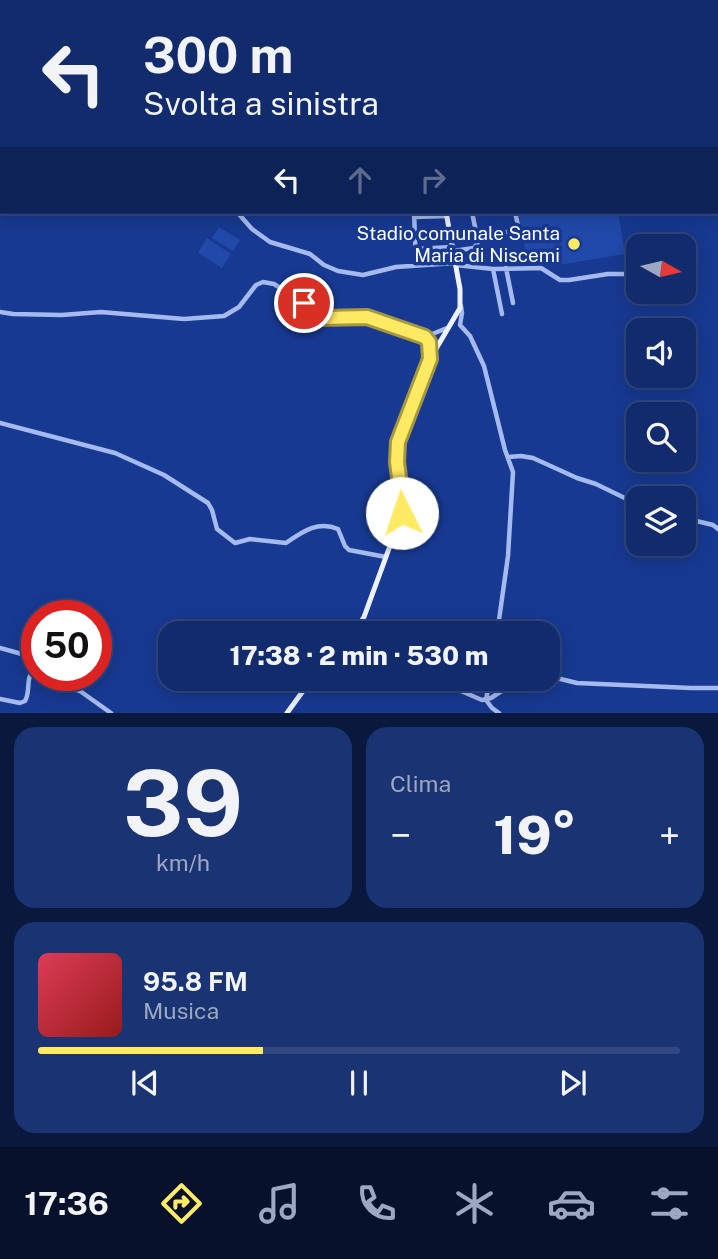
<!DOCTYPE html>
<html lang="it">
<head>
<meta charset="utf-8">
<style>
	body { margin:0; font-family:"Public Sans",sans-serif; background:#1a3372; color:#f1f3f6; height:100vh; display:flex; flex-direction:column; font-size:26px; white-space:nowrap }
	* { box-sizing:border-box; margin:0 }
	p { font-size:23px; color:#9ca7c2 }
	.icon { flex:none; width:38px; height:38px; fill:none; stroke:currentColor; stroke-width:2; stroke-linecap:round; stroke-linejoin:round }
	.map { position:relative; height:713px; overflow:hidden }
	.drawer { display:flex; flex-direction:column; gap:14px; padding:14px; background:#09183c; flex:1 }
	.drawer>* { flex:none }
	.hud { position:absolute; left:0px; top:0px; width:719px; height:214px; box-shadow:0 4px 18px #0003,0 0 0 2px #304780; background:#112b6d; color:#f1f3f6; overflow:hidden }
	.needle { width:46px; rotate:98deg }
	.controls { position:absolute; left:626px; top:234px; display:grid; gap:14px }
	.controls a { display:grid; place-items:center; width:70px; height:70px; border-radius:14px; background:#112b6d; box-shadow:0 4px 18px #0003,0 0 0 2px #304780; font-size:35px }
	.speed { position:absolute; left:21px; top:600px; display:flex; gap:14px; font-size:35px; font-weight:700; text-align:center }
	.speed>* { display:grid; place-content:center; width:91px; height:91px; border-radius:50%; background:#112b6d; box-shadow:0 4px 18px #0003,0 0 0 2px #304780; line-height:1 }
	.speed .limit { border:10px solid #d22; background:#fff; color:#111 }
	.pin { position:absolute; display:grid; place-items:center; width:60px; height:60px; color:#fff; margin:-30px; border:4px solid #fff; border-radius:50%; box-shadow:0 2px 7px #0007 }
	.me { position:absolute; width:77px; margin:-38px; rotate:356deg; stroke-linejoin:round; filter:drop-shadow(0 0 5px #0008) }
	.turn { display:flex; align-items:center; gap:24px; height:147px; padding:0 28px; font-size:32px }
	.turn .icon { width:91px; height:91px; stroke-width:2.5 }
	.turn b { display:block; font-size:49px; line-height:60px }
	.lanes { display:flex; align-items:center; height:66px; padding:0 28px; background:#0003; justify-content:center; gap:35px; direction:ltr }
	.lanes .off { opacity:.35 }
	.big { font-size:52px; font-weight:800; line-height:1.1 }
	.drawer .widget { flex:1; display:flex; flex-direction:column; justify-content:center; gap:10px; min-width:0; padding:0 24px; border-radius:21px; background:#1a3372 }
	.drawer .dial { align-items:center; gap:0 }
	.dial b { font-size:91px; line-height:1 }
	.song { display:flex; align-items:center; gap:21px }
	.cover { width:84px; height:84px; border-radius:10px; background:linear-gradient(135deg,hsl(350 70% 55%),hsl(0 70% 35%)) }
	.played { height:7px; border-radius:4px; background:linear-gradient(90deg,#ffea64 35%,#304780 35%) }
	.keys { display:flex; justify-content:space-around; direction:ltr }
	.heat { display:flex; justify-content:space-between; align-items:center; font-size:38px; direction:ltr }
	.drawer .tiles { flex:1; display:grid; gap:14px; grid-template-columns:1fr 1fr }
	.widget:last-child { grid-column:span 2 }
	.trip { position:absolute; left:158px; top:621px; width:402px; height:70px; border-radius:21px; background:#112b6d; box-shadow:0 4px 18px #0003,0 0 0 2px #304780; font-weight:800; line-height:70px; text-align:center }
	.menu { display:flex; height:112px; justify-content:space-around; align-items:center; background:#07112c; color:#9ca7c2 }
	.menu .icon { width:49px; height:49px }
	.menu .current { color:#ffea64 }
	.menu b { font-size:32px; color:#f1f3f6 }
	.map>svg:first-child { display:block }
	.pitch { fill:#2049aa }
	.lines { fill:none; stroke-linecap:round; stroke-linejoin:round }
	.minor { stroke:#a5bbf0; stroke-width:4.5 }
	.major { stroke:#eef2ff; stroke-width:5 }
	.route-casing { stroke:#a69841; stroke-width:18 }
	.route { stroke:#ffea64; stroke-width:12 }
	.poi-dot { fill:#ffea64; stroke:#173991; stroke-width:2.5 }
	.labels { text-anchor:middle; dominant-baseline:central; stroke-width:7; stroke-linejoin:round; paint-order:stroke }
	.poi-label { font-size:19px; fill:#fff; stroke:#173991; text-anchor:end }
</style>
</head>
<body>
<div class="map">
<svg width="718" height="713" viewBox="0 0 718 713">
	<rect width="100%" height="100%" fill="#173991"/>
	<path class="pitch" d="M518 212H618L625 254 553 266 528 264Z
		M219 227 240 240 233 251 212 238Z
		M207 238 231 254 222 268 198 253Z"/>
	<g class="lines">
		<path class="minor" d="M421 0 457 2
			M359 2V0
			M471 2V0
			M608 2 609 0
			M640 2V0
			M645 2V0
			M672 2 673 0
			M0 181H2
			M237 212 252 229 270 242 310 254 324 265 338 271 363 275 396 267 455 263
			M414 212 416 265
			M414 217 447 216
			M415 232 450 231
			M477 237 519 230 515 212
			M416 249 452 247
			M453 251 474 248 478 242 472 212
			M456 265 493 269 541 268 560 280H569L608 274H624L635 276 638 280 639 284 635 294
			M506 268 513 303
			M493 269 502 314
			M461 306 462 313 460 325 470 336 484 366 505 450 513 472 508 556 497 634
			M0 312 13 314 62 315 101 312 184 319 224 316 239 307 256 285 263 282 274 284 304 303 311 311 322 318 367 317 425 337 447 328
			M426 337 429 342 430 359
			M0 423 115 453 164 475 208 503 212 510 217 529 235 543 250 539 286 543C302 532 318 520 338 529L345 546 349 550 386 557
			M508 457 521 456 533 458 577 478 596 484 639 505
			M684 518 713 525 718 529
			M0 648 29 656 36 670
			M42 676 53 682 80 691 111 713
			M548 676 577 683 691 688H718
			M433 679 482 700 491 698 520 679
			M490 679 486 700 492 708 499 713
			M0 699 20 703 25 701C31 691 25 678 34 670H37"/>
		<path class="major" d="M421 0V2
			M352 634 355 631 364 617 402 513V501L397 462 398 442 430 359 460 308V289L446 212
			M287 713 303 691 309 679"/>
	</g>
	<g class="lines">
		<defs>
			<path id="route" d="M304 303 311 311 322 318 367 317 425 337 429 342 430 359 398 442 397 462 402 500V513"/>
		</defs>
		<use href="#route" class="route-casing"/>
		<use href="#route" class="route"/>
	</g>
	<circle class="poi-dot" cx="574" cy="244" r="7"/>
	<g class="labels">
		<g class="poi-label">
			<text x="560" y="233">Stadio comunale Santa<tspan x="560" dy="22">Maria di Niscemi</tspan></text>
		</g>
	</g>
</svg>
<div class="controls">
<a><svg class="needle" viewBox="-14 -14 28 28"><path d="M0-13l5 13h-10z" fill="#e53935"/><path d="M0 13l5-13h-10z" fill="#9ca7c2"/></svg></a>
<a><svg class="icon" aria-label="sound" viewBox="0 0 24 24"><path d="M4 9h4l5-4v14l-5-4H4zM17 9q2 3 0 6"/></svg></a>
<a><svg class="icon" aria-label="search" viewBox="0 0 24 24"><circle cx="10" cy="10" r="6"/><path d="M15 15l6 6"/></svg></a>
<a><svg class="icon" aria-label="layers" viewBox="0 0 24 24"><path d="M12 4l9 5-9 5-9-5zM3 14l9 5 9-5"/></svg></a>
</div>
<div class="speed"><div class="limit">50</div></div>
<div class="pin" style="left:304px;top:303px;background:#d93025"><svg class="icon" aria-label="arrive" viewBox="0 0 24 24"><path d="M6 21V4h12l-3 4 3 4H6"/></svg></div>
<svg class="me" style="left:402px;top:513px" viewBox="-20 -20 40 40"><circle r="19" fill="#fff"/><path d="M0-13L10 11 0 6-10 11z" fill="#ffea64"/></svg>
<div class="trip">17:38 · 2 min · 530 m</div>
<div class="hud">
<div class="turn"><svg class="icon" aria-label="left" viewBox="0 0 24 24"><path d="M17 20v-9H6M10 6l-5 5 5 5"/></svg><div><b>300 m</b>Svolta a sinistra</div></div>
<div class="lanes"><svg class="icon" aria-label="left" viewBox="0 0 24 24"><path d="M17 20v-9H6M10 6l-5 5 5 5"/></svg><svg class="icon off" aria-label="ahead" viewBox="0 0 24 24"><path d="M12 20V5M6 11l6-6 6 6"/></svg><svg class="icon off" aria-label="right" viewBox="0 0 24 24"><path d="M7 20v-9h11M14 6l5 5-5 5"/></svg></div>
</div>
</div>
<section class="drawer">
<div class="tiles">
<div class="widget dial"><b>39</b><p>km/h</p></div>
<div class="widget"><p>Clima</p>
<div class="heat"><a>−</a><b class="big">19°</b><a>+</a></div>
</div>
<div class="widget">
<div class="song"><i class="cover"></i><div><b>95.8 FM</b><p>Musica</p></div></div>
<div class="played"></div>
<div class="keys"><svg class="icon" aria-label="previous" viewBox="0 0 24 24"><path d="M18 5L8 12l10 7zM5 5v14"/></svg><svg class="icon" aria-label="pause" viewBox="0 0 24 24"><path d="M8 5v14M16 5v14"/></svg><svg class="icon" aria-label="next" viewBox="0 0 24 24"><path d="M6 5l10 7-10 7zM19 5v14"/></svg></div>
</div>
</div>
</section>
<nav class="menu">
<b>17:36</b>
<svg class="icon current" aria-label="directions" viewBox="0 0 24 24"><path d="M12 3l9 9-9 9-9-9zM9 14v-3h6M13 9l2 2-2 2"/></svg>
<svg class="icon" aria-label="music" viewBox="0 0 24 24"><path d="M9 18V5l10-2v13"/><circle cx="6" cy="18" r="3"/><circle cx="16" cy="16" r="3"/></svg>
<svg class="icon" aria-label="phone" viewBox="0 0 24 24"><path d="M5 4h4l2 5-3 2q2 4 5 5l2-3 5 2v4C11 20 4 13 5 4z"/></svg>
<svg class="icon" aria-label="climate" viewBox="0 0 24 24"><path d="M12 3v18M4 7l16 10M4 17L20 7"/></svg>
<svg class="icon" aria-label="car" viewBox="0 0 24 24"><path d="M5 17H2v-5l4-1 3-4h7l3 4 3 1v5h-3M9 17h6M6 11h13"/><circle cx="7" cy="17" r="2"/><circle cx="17" cy="17" r="2"/></svg>
<svg class="icon" aria-label="filters" viewBox="0 0 24 24"><path d="M4 7h16M4 17h16"/><circle cx="9" cy="7" r="2"/><circle cx="15" cy="17" r="2"/></svg>
</nav>
</body>
</html>
